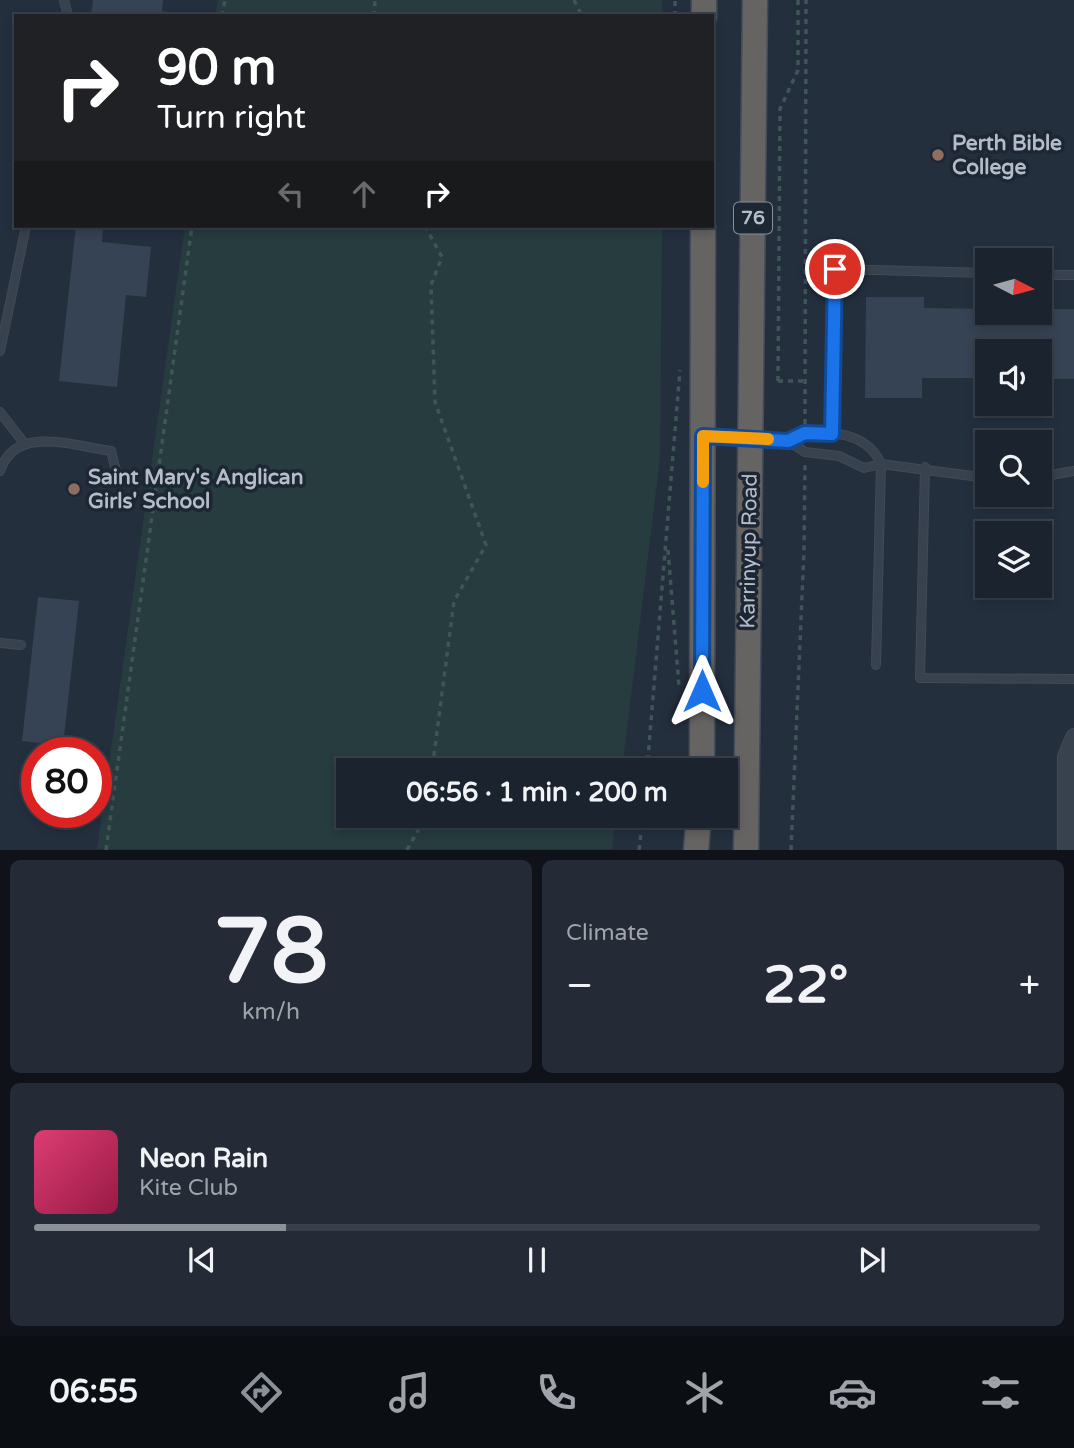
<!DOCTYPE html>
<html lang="en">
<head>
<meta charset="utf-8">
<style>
	body { margin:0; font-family:"Varela Round",sans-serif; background:#242b36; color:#f1f3f6; height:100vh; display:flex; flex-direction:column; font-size:26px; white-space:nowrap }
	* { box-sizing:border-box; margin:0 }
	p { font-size:23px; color:#a0a4aa }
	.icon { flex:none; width:38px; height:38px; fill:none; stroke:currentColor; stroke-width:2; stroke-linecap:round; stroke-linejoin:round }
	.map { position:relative; height:850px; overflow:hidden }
	.details { display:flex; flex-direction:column; gap:10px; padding:10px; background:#0f1319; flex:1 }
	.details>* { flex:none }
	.banner { position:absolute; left:14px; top:14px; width:700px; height:214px; border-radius:0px; box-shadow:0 4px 10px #0003,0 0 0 2px #39404a; background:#202124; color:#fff; overflow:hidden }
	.needle { width:46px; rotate:96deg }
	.tools { position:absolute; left:975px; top:248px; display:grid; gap:14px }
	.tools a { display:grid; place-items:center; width:77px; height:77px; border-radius:0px; background:#1b232e; box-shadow:0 4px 10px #0003,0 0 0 2px #39404a; font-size:35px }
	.speed { position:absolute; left:21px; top:737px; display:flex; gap:14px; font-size:35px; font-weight:700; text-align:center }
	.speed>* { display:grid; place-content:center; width:91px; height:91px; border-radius:50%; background:#1b232e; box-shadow:0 4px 10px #0003,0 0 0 2px #39404a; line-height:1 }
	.speed .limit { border:10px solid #d22; background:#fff; color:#111 }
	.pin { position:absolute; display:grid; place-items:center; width:60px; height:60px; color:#fff; margin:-30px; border:4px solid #fff; border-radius:50%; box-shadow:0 2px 7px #0007 }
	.me { position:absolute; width:77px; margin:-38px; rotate:0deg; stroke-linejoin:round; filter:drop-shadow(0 0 5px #0008) }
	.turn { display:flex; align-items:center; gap:24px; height:147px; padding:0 28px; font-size:32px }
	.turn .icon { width:91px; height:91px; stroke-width:2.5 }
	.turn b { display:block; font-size:49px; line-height:60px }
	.lanes { display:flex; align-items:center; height:66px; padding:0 28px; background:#0003; justify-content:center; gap:35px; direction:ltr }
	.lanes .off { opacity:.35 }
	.big { font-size:52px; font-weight:700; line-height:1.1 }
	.details .tile { flex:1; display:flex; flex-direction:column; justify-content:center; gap:10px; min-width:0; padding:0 24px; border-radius:10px; background:#242b36 }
	.details .dial { align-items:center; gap:0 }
	.dial b { font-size:91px; line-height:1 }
	.song { display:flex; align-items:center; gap:21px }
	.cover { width:84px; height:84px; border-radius:10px; background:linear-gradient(135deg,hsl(340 70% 55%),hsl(340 70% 35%)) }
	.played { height:7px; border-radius:4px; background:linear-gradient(90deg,#8c9099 25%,#39404a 25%) }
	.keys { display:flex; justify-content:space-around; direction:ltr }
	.heat { display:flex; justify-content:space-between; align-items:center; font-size:38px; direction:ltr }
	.details .tiles { flex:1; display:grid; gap:10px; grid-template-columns:1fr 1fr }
	.tile:last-child { grid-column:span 2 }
	.trip { position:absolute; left:336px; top:758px; width:402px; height:70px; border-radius:0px; background:#1b232e; box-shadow:0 4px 10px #0003,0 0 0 2px #39404a; font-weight:700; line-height:70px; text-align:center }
	.menu { display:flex; height:112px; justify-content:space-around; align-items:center; background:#0b0e12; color:#a0a4aa }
	.menu .icon { width:49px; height:49px }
	.menu .selected { color:#8c9099 }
	.menu b { font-size:32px; color:#f1f3f6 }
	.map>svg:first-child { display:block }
	.green { fill:#263c3f }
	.building { fill:#364354 }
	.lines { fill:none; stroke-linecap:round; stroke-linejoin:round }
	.service-casing { stroke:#414a57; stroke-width:10 }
	.minor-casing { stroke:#414a57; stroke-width:18 }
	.trunk-casing { stroke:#434c59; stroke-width:27 }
	.path { stroke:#3f5557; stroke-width:3.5; stroke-dasharray:5 5; stroke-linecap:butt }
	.service { stroke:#38414e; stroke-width:8 }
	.minor { stroke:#38414e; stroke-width:16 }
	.trunk { stroke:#656462; stroke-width:24 }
	.route-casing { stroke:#114b97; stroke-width:18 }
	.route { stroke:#1a73e8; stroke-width:12 }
	.slow { stroke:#f59e0b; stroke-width:12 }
	.education-dot { fill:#8d6e63; stroke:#1d2633; stroke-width:2.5 }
	.labels { text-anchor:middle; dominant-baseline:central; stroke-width:7; stroke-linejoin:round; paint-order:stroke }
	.shield { fill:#1d2633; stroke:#878f9c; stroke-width:2 }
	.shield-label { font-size:19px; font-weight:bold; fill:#b4bcc9 }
	.poi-label { font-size:21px; font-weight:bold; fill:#b4bcc9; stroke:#1d2633; text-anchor:start }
	.street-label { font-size:21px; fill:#b4bcc9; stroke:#1d2633 }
</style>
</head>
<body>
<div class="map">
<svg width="1074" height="850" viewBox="0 0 1074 850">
	<rect width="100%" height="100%" fill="#242f3e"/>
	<path class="green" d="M218 0H662V16H215Z
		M185 226H662L660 458 622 770H348V816H616L612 849H97Z"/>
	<path class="building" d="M93 0H163L162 11 186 16H91Z
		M76 226H103L102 242 151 247 146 297 126 295 117 387 59 381Z
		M866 297H924V308L987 309V313H1040V309H1074V379H1040V352H987V378H922V398H865Z
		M1033 434V443H987V469H980L979 435Z
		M38 597 79 601 63 746 22 741Z"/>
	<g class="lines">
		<defs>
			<path id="service" d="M64 0 68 16
				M1040 275H1074
				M0 351 26 226
				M0 412 24 443
				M832 434 835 269 987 273
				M706 436 788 441 805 452 839 456 864 468 881 464 987 478
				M788 441C817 427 866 429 881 464L876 665
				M925 467 920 678 1074 679
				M0 471C15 424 74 446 111 451L116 471 109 479
				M1040 477 1074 471
				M0 643 21 645"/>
			<path id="minor" d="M1066 850V757L1074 737"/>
			<path id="trunk" d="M704 16V0
				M702 770 703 226
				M696 850 699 816
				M746 850 755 0"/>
		</defs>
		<use href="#service" class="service-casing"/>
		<use href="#minor" class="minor-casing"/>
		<use href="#trunk" class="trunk-casing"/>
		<path class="path" d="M574 0 582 16
			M222 16 225 0
			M374 16 375 0
			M675 16V0
			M425 226 442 257 431 285 435 402 486 545 454 601 432 770
			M778 381 780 109 798 70V0
			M778 381H805
			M805 424 806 0
			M668 550 679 686
			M647 770 680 370
			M106 850 192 226
			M407 850 426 816
			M639 850 643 816
			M791 850 804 550 805 463"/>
		<use href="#service" class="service"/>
		<use href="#minor" class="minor"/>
		<use href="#trunk" class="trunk"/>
	</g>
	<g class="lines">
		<defs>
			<path id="route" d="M702 691 703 436 788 441 805 433 832 434 835 269"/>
		</defs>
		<use href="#route" class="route-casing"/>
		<use href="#route" class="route"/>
		<path class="slow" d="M703 482V436L768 439"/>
	</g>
	<g class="education-dot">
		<circle cx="938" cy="155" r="7"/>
		<circle cx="74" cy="489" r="7"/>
	</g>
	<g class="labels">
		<rect class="shield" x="734" y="202.5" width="38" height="31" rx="5"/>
		<g class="shield-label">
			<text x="753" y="218">76</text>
		</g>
		<g class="poi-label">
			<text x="952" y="143">Perth Bible<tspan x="952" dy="24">College</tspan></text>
			<text x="88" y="477">Saint Mary's Anglican<tspan x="88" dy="24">Girls' School</tspan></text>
		</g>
		<g class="street-label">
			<text transform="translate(749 551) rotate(-89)">Karrinyup Road</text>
		</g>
	</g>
</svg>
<div class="tools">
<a><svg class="needle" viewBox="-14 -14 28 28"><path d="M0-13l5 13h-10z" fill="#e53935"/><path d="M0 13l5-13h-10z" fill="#a0a4aa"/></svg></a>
<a><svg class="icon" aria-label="sound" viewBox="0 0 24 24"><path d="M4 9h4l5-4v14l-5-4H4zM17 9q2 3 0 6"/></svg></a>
<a><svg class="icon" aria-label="search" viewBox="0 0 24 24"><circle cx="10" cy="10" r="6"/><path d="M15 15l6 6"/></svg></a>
<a><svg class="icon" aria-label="layers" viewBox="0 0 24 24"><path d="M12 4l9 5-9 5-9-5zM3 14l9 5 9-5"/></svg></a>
</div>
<div class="speed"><div class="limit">80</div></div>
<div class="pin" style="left:835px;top:269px;background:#d93025"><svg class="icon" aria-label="arrive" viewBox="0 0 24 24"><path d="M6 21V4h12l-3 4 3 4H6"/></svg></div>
<svg class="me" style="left:702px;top:691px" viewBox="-20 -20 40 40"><path d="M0-17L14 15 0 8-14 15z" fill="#1a73e8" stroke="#fff" stroke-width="4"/></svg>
<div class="trip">06:56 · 1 min · 200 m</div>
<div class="banner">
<div class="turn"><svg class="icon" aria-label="right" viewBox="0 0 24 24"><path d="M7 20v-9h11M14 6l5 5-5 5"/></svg><div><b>90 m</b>Turn right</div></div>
<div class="lanes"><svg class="icon off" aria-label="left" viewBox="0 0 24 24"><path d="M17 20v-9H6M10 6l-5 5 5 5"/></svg><svg class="icon off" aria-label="ahead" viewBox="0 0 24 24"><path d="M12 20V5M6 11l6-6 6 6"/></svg><svg class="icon" aria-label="right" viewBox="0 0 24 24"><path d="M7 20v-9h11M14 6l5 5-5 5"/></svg></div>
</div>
</div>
<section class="details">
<div class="tiles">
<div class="tile dial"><b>78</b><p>km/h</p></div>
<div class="tile"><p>Climate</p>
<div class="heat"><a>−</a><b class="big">22°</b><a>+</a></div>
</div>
<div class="tile">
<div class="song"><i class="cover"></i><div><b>Neon Rain</b><p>Kite Club</p></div></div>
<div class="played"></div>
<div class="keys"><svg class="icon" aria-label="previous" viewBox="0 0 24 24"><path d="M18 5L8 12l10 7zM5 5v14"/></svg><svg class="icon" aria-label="pause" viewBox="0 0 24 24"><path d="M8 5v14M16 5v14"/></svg><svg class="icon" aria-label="next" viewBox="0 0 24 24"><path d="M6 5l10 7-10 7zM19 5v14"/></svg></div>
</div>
</div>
</section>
<nav class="menu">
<b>06:55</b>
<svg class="icon selected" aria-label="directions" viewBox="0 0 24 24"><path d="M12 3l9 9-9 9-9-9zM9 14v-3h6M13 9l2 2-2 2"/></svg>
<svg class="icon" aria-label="music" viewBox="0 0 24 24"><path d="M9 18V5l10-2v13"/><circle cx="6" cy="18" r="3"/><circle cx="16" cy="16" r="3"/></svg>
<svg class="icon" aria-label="phone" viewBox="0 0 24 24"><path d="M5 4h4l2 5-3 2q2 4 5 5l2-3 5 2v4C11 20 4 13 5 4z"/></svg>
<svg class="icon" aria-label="climate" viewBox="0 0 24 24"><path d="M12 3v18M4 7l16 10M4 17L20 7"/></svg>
<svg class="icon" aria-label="car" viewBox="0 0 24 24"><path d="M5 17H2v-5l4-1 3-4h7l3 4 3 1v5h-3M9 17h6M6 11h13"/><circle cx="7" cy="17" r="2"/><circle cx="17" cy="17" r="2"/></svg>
<svg class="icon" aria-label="filters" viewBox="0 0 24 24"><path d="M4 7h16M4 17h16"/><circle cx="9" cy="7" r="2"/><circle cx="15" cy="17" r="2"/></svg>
</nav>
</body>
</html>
